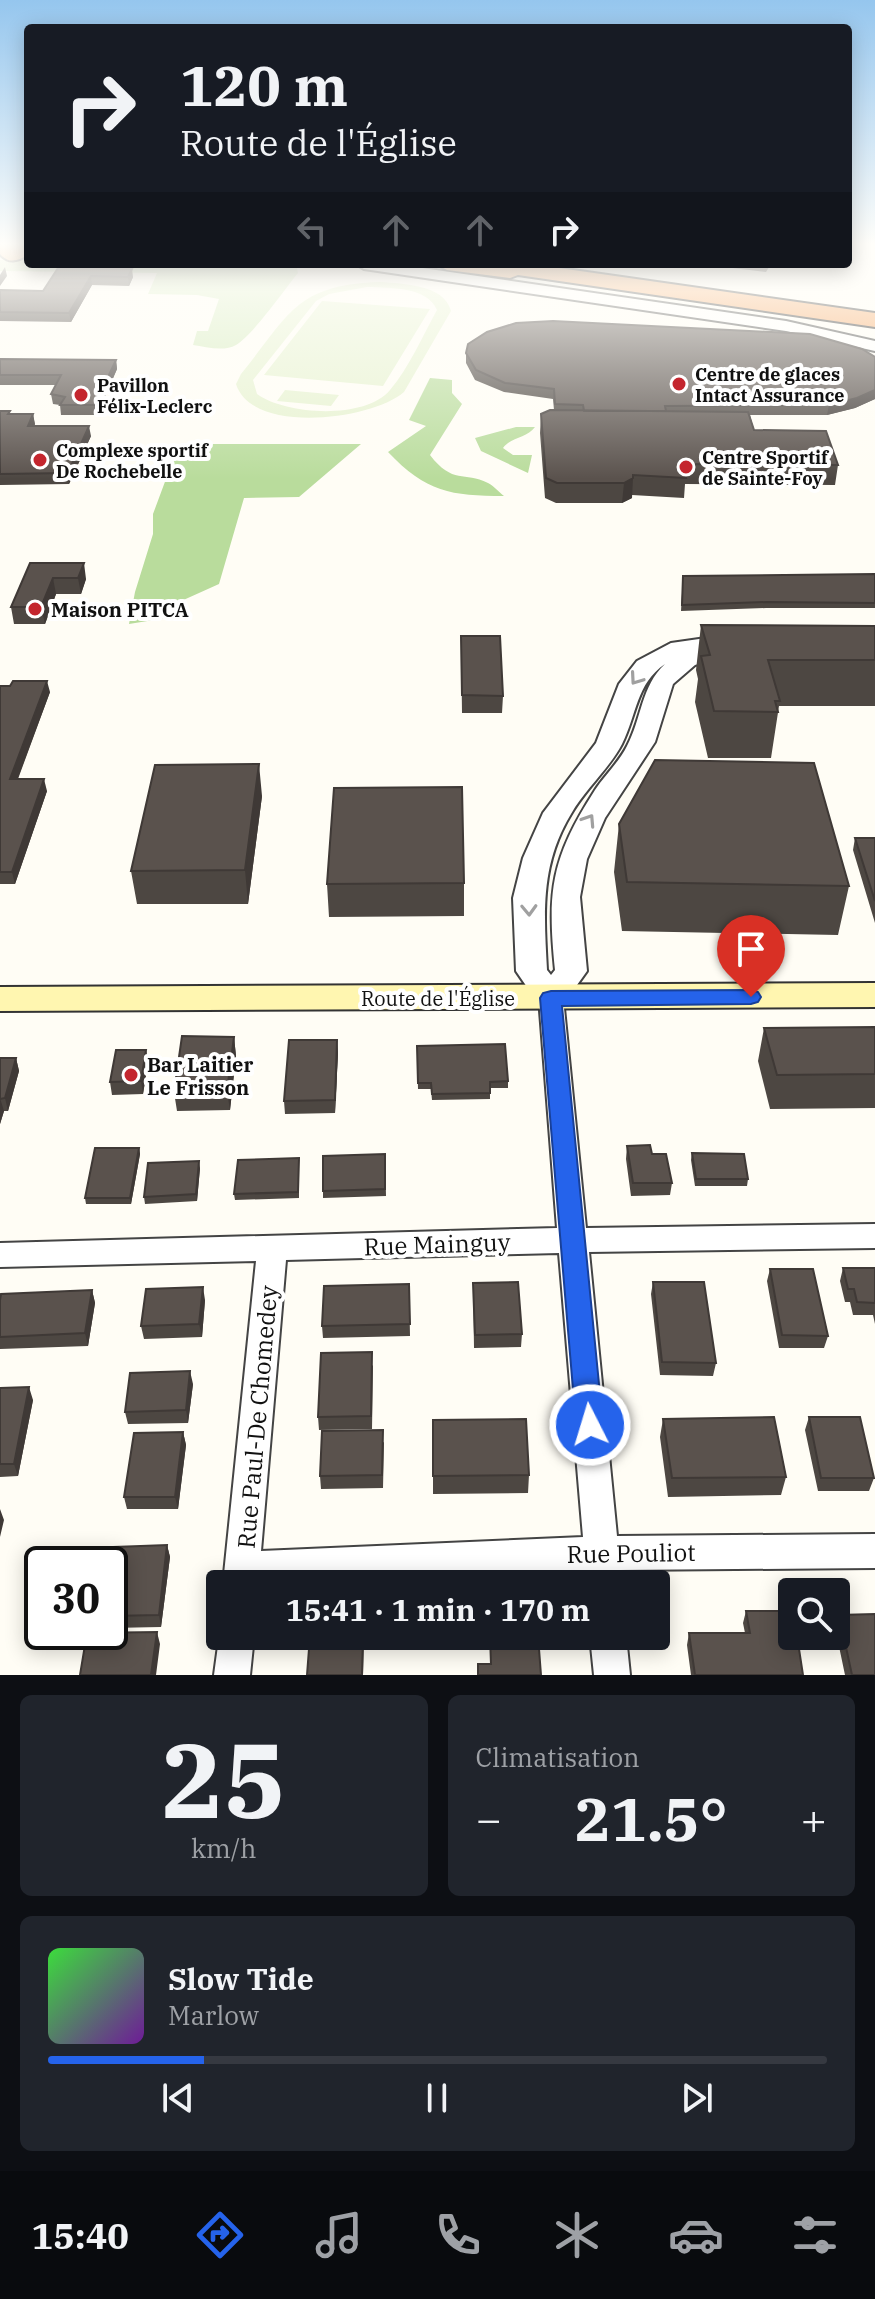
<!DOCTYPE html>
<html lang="fr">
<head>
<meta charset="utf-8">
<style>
	body { margin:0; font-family:"IBM Plex Serif",serif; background:#20242c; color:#f1f3f6; height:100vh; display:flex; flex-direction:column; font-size:30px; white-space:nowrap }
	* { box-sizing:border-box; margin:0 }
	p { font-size:26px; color:#9ea1a6 }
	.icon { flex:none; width:44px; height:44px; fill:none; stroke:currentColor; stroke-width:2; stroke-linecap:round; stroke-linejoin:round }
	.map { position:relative; height:1675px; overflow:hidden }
	.drawer { display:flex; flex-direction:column; gap:20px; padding:20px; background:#0d0f14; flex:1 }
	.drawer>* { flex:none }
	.guide { position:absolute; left:24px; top:24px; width:828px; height:244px; border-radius:8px; box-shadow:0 4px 20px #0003; background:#171b24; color:#f1f3f6; overflow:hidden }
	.controls { position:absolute; left:778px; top:1578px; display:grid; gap:16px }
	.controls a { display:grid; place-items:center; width:72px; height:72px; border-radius:8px; background:#171b24; box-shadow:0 4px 20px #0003; font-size:40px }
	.speed { position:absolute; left:24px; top:1546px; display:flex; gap:16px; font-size:40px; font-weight:700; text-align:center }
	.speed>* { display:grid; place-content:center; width:104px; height:104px; border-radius:50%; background:#171b24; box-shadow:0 4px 20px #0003; line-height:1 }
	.speed .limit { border:4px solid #111; border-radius:12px; background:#fff; color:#111 }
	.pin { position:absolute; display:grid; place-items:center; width:68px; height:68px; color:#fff; margin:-82px -34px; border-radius:50% 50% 50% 0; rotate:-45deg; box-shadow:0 0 8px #0007 }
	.pin .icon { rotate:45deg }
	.me { position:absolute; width:88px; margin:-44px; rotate:355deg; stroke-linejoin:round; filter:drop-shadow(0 0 6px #0008) }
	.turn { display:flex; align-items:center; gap:28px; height:168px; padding:0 24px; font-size:36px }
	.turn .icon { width:104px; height:104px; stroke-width:2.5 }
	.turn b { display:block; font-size:56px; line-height:68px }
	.lanes { display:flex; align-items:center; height:76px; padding:0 24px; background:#0003; justify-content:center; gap:40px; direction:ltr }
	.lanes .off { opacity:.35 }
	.big { font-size:60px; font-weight:800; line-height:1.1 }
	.drawer .widget { flex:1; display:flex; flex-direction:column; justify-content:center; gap:12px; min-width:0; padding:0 28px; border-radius:12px; background:#20242c }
	.drawer .dial { align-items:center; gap:0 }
	.dial b { font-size:104px; line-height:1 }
	.song { display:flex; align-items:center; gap:24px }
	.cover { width:96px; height:96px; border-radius:12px; background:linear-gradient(135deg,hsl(120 70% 55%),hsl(280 70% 35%)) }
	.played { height:8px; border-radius:4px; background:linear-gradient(90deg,#2563eb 20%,#363941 20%) }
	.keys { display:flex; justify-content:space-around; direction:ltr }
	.heat { display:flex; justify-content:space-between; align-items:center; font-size:44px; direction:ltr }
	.drawer .tiles { flex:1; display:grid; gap:20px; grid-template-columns:1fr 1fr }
	.widget:last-child { grid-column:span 2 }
	.trip { position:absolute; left:206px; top:1570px; width:464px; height:80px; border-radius:8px; background:#171b24; box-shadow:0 4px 20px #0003; font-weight:800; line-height:80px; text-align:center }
	.dock { display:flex; height:128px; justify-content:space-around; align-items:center; background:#090b0e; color:#9ea1a6 }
	.dock .icon { width:56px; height:56px }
	.dock .selected { color:#2563eb }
	.dock b { font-size:36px; color:#f1f3f6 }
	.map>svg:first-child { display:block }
	.green { fill:#d5ebbd }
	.forest { fill:#b9dc9c }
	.pitch { fill:#e6f2cf; fill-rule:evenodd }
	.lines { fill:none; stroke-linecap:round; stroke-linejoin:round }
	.minor-casing { stroke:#444; stroke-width:4 }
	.tertiary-casing { stroke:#444; stroke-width:4 }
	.secondary-casing { stroke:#333; stroke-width:4 }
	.motorway-casing { stroke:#222; stroke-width:4 }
	.minor { fill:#fff; fill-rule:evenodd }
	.tertiary { fill:#fff; fill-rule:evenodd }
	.secondary { fill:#fff6b0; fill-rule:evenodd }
	.motorway { fill:#f5a25d; fill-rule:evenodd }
	.wall { fill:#4d4742 }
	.shaded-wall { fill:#3f3936 }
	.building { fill:#5a524d; stroke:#3f3936; stroke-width:2 }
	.oneway { stroke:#a0a0a0 }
	.route { fill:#2563eb; stroke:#184099; stroke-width:2 }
	.poi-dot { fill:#c4262e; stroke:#fff; stroke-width:3 }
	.labels { text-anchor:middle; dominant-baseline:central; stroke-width:8; stroke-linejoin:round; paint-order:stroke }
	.far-poi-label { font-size:18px; font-weight:bold; fill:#111; stroke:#fff; text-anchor:start }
	.poi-label { font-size:20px; font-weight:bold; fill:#111; stroke:#fff; text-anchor:start }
	.street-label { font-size:20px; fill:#111; stroke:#fff }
	.near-street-label { font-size:24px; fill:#111; stroke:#fff }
</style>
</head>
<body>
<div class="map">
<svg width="875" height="1675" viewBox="0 0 875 1675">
	<rect width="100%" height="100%" fill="#fffdf5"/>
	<path class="green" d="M28 259V264H296L298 273C285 289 252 336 236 345 224 352 206 347 193 345L197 331H208L219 299 197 295 148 294 157 273 0 271V260Z"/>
	<path class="forest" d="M430 378 452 380V393L462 404 430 455C453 485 464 471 488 483 494 486 499 492 504 496 451 496 426 492 388 452L426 426 409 420Z
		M516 427H535C527 438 511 437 503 448L513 455H532L528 473 481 451 475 438Z
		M179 444H361L299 497 244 498 219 584 179 602 166 618 129 624 135 592 153 534V514Z"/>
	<path class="pitch" d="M380 282C403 284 444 284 451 311L404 392C372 420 252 435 236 384L241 374C290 314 295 285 380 282ZM367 287C389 288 427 286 437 310 423 335 409 368 390 390 365 420 286 415 257 394L253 380 316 301 329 294Z
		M322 301 430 309 383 386 264 375Z
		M285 390 339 395 331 406 277 401Z"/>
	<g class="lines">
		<defs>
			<path id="minor" d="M551 989 560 992 563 998 586 1228 875 1224V1248L589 1252 617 1536 875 1534V1568L620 1570 622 1584H586L585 1571 298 1584H223L256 1261 0 1267V1243L557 1228 539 998 542 992ZM559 1253 583 1537 261 1551 286 1260Z
				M220 1631V1636H254L250 1675H214Z
				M590 1636H626L630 1675H594Z"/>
			<path id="tertiary" d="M356 264H395L786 321 875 341V351L786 331 364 269Z
				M734 634 742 636 746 641 741 651 695 665 673 684 655 742 605 818 587 859 580 897 587 971 562 1006 551 1009 540 1006 516 971 513 898 523 858 543 813 596 743 619 684 637 661 671 643ZM665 664C641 686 642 718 627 746 619 762 605 775 595 790 551 859 547 890 555 970L551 975 547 970C544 913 540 865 571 814 585 789 609 769 622 744 637 714 636 684 665 664Z"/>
			<path id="secondary" d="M875 983V1007L0 1011V987Z"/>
			<path id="motorway" d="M0 245H28V255C17 261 9 264 0 254Z
				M436 264H531L875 313V327L518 275 510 278 447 270Z"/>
		</defs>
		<use href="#minor" class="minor-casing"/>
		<use href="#tertiary" class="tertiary-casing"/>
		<use href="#secondary" class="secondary-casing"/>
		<use href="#motorway" class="motorway-casing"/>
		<use href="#minor" class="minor"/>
		<use href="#tertiary" class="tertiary"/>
		<use href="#secondary" class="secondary"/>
		<use href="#motorway" class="motorway"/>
	</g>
	<path class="wall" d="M699 264H771L766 272Z
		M58 268 133 277 129 286 92 285 71 322 0 321V290L43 291Z
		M466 353 875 357V399L855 408 827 415H750L754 430 838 465 835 485 685 484 684 498 632 495V498L622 503H556L545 498 540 433 541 414 554 410 553 399 504 392 475 380 466 363Z
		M0 359 116 360 117 369 97 415H61L60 405 53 404 51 394 56 385H0Z
		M0 411 10 414H33L35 426 91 436 69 484 0 485Z
		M30 563 86 579 81 594H56L45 624H14L11 607Z
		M875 574V608H766L681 611 683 576Z
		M701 625 875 626V706H779L771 758H708L695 702 698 679 696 670Z
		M461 636 503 696 502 713H462Z
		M0 686 50 692 18 779 47 791 15 884H0Z
		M262 796 248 904H137L131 871Z
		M619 824 849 886 838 935 622 931 614 872Z
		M855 838H875V923L853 850Z
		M464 883V916L329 917 327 884Z
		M875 1027V1108L770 1109 758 1061 764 1028Z
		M234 1037 236 1056 230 1110 177 1111 174 1092Z
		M337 1040 338 1053 335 1113 285 1114 284 1101Z
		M417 1046 508 1081V1088H490V1099L432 1100 431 1089H418Z
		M146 1050 148 1063 143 1094 112 1095 110 1082Z
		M0 1058H16L19 1071 8 1111H4L0 1124Z
		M627 1146 652 1154 672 1183 670 1195 631 1196 626 1159Z
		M139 1148 140 1154 131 1204H86L85 1198Z
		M692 1153 748 1179 747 1186H695L691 1160Z
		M385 1154 386 1196 323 1198V1191Z
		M299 1158V1198L235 1200 234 1194Z
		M200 1168 197 1201 145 1204 144 1197Z
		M843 1268H875V1324L873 1315H853L850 1302H845L840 1281Z
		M770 1269 828 1336 824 1348H779L767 1281Z
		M653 1282 716 1363 713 1376 660 1375 651 1294Z
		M473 1283 522 1334 521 1347 474 1348Z
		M409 1284 410 1336 323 1338 322 1326Z
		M92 1290 95 1303 88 1346 0 1349V1300Z
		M205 1300 202 1337 144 1339 141 1326Z
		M373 1365 372 1429 319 1430 318 1417Z
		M193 1384 188 1423 128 1424 125 1412Z
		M0 1388 33 1400 18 1476 0 1477Z
		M809 1417 874 1478 869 1491H818L805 1430Z
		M663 1419 786 1477 781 1495 668 1497 660 1437Z
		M433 1420 529 1475 528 1493 433 1494Z
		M183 1432 186 1445 178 1509H127L124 1497Z
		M384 1442 383 1488 321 1489 320 1476Z
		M167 1545 170 1557 161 1627 110 1628V1573Z
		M746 1611 803 1675H691L687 1645 689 1633H745L743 1623Z
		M839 1615 875 1675H845L836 1632V1624Z"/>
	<path class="shaded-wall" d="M5 267 7 276 0 286V275Z
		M132 269 133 277 129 286 128 277Z
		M91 276 92 285 71 322 69 313Z
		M116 360 117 369 97 415 95 405Z
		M875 390V399L855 408 827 415 829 405Z
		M33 414 35 424 29 436 28 426Z
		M89 426 91 436 69 484 68 473Z
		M633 478 632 498 622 503 624 483Z
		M84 563 86 579 81 594 78 578Z
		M53 578 56 594 45 624 41 607Z
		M47 681 50 692 13 791 10 779Z
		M259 764 262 796 248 904 245 870Z
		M44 779 47 791 15 884 12 872Z
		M234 1037 236 1056 230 1110 227 1091Z
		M337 1040 338 1053 335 1113V1100Z
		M146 1050 148 1063 143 1094 141 1081Z
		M16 1058 19 1071 8 1111 5 1098Z
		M0 1098 4 1111 0 1124Z
		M139 1148 140 1154 131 1204 130 1198Z
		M199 1161 200 1168 197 1201 196 1194Z
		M203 1287 205 1300 202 1337 199 1324Z
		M92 1290 95 1303 88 1346 85 1333Z
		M190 1371 193 1384 188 1423 186 1410Z
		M29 1387 33 1400 18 1476 14 1464Z
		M183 1432 186 1445 178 1509 175 1497Z
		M0 1509 4 1520 0 1537Z
		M167 1545 170 1557 161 1627 159 1615Z
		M157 1632 160 1644 156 1675H151Z
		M363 1636H364L363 1675H362Z"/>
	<path class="building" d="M58 268 132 269 128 277 91 276 69 313 0 312V290L43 291Z
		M553 321 810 334 862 349 875 357V390L857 398 829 405 665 406 666 411H584L583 405 555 404 554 389 505 383 476 370 466 353 468 344 487 332 516 323Z
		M0 359 116 360 95 405H60L65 397 51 394 61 375H0Z
		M550 410 748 412 754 430 826 431 838 465 683 464 686 478 633 475V478L624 483H557L546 478 541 414Z
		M0 411H10L8 414H33L28 426H89L68 473 0 474Z
		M30 563H84L78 578H53L41 607H11Z
		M875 574V603L767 602 682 605 683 576Z
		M701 625 875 626V660H768L780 701H775L778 712 714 711 701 656 710 655Z
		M461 636H500L503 696 462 695Z
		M13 681H47L10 779H44L12 872H0V686H10Z
		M655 760 814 763 849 886 627 882 619 824Z
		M259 764 245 870 131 871 155 765Z
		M462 787 464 883 327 884 334 788Z
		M855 838H875V901Z
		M875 1027V1074L777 1075 764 1028Z
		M182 1036 234 1037 227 1091 174 1092Z
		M289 1040H337L335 1100 284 1101Z
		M505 1044 508 1081 490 1082V1093L432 1094 431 1083H418L417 1046Z
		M116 1050H146L141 1081 110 1082Z
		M0 1058H16L5 1098 0 1099Z
		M650 1145 652 1154H666L672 1183H633L627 1146Z
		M95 1148H139L130 1198H85Z
		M692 1153 744 1154 748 1179H696Z
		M385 1154V1189L323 1191V1156Z
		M299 1158 298 1192 234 1194 238 1160Z
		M199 1161 196 1194 144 1197 148 1163Z
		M843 1268H875V1303L857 1302 854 1289H848Z
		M770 1269H813L828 1336 782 1335Z
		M518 1282 522 1334 475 1335 473 1283Z
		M653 1282H704L716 1363 662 1362Z
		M409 1284 410 1324 322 1326 324 1286Z
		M203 1287 199 1324 141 1326 146 1289Z
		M92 1290 85 1333 0 1337V1300L1 1294Z
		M372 1352 371 1416 318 1417 321 1353Z
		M190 1371 186 1410 125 1412 130 1373Z
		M29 1387 14 1464H0V1388Z
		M774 1417 786 1477 672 1478 663 1419Z
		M809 1417H860L874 1478H821Z
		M526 1419 529 1475 433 1476V1420Z
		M383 1430 382 1475 320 1476 322 1431Z
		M183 1432 175 1497H124L134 1433Z
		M167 1545 159 1615 110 1616V1573L114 1547Z
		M746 1611H792V1636H797L803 1675H695L689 1633H750Z
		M875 1614V1675H852L839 1615Z
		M157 1632 151 1675H80L87 1633Z
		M310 1636H363L362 1675H307Z
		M490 1636H538L541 1675H478V1664H491Z"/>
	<defs><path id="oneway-chevron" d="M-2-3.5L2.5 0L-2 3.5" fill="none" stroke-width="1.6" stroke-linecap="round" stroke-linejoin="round" transform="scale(2)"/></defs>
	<g class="oneway">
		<use href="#oneway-chevron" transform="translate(636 679) rotate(125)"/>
		<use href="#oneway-chevron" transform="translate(589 820) rotate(-57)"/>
		<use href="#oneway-chevron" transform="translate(529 910) rotate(88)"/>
	</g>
	<linearGradient id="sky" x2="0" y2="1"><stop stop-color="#95c6ee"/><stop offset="0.51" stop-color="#fffefa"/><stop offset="1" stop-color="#fffefa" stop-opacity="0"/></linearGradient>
	<rect width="875" height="479" fill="url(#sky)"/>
	<path class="route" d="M751 990 758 992 761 997 758 1002 751 1004 562 1006 603 1425 599 1433 590 1437 580 1433 576 1425 540 998 543 993 551 991Z"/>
	<g class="poi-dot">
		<circle cx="679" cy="384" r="8"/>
		<circle cx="81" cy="395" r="8"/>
		<circle cx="40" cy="460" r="8"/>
		<circle cx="686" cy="467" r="8"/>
		<circle cx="35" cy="609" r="8"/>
		<circle cx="131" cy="1075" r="8"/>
	</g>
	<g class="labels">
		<g class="far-poi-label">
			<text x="695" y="374">Centre de glaces<tspan x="695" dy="21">Intact Assurance</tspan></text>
			<text x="97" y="385">Pavillon<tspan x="97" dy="21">Félix-Leclerc</tspan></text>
			<text x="56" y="450">Complexe sportif<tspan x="56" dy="21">De Rochebelle</tspan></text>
			<text x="702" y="457">Centre Sportif<tspan x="702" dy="21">de Sainte-Foy</tspan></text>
		</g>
		<g class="poi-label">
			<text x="51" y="609">Maison PITCA</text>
			<text x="147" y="1064">Bar Laitier<tspan x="147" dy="23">Le Frisson</tspan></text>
		</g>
		<g class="street-label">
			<text x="438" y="998">Route de l'Église</text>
		</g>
		<g class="near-street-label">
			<text transform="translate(437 1244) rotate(-2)">Rue Mainguy</text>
			<text transform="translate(257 1417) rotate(-85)">Rue Paul-De Chomedey</text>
			<text transform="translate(631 1553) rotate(-1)">Rue Pouliot</text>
		</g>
	</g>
</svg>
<div class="controls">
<a><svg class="icon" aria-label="search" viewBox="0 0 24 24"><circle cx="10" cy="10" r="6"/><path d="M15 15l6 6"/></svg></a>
</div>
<div class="speed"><div class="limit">30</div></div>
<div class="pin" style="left:751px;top:997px;background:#d93025"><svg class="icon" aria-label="arrive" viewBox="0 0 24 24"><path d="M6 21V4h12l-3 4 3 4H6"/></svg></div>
<svg class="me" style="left:590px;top:1425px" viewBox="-20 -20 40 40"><circle r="17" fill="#2563eb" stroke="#fff" stroke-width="3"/><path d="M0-11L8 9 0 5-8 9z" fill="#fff"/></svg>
<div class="trip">15:41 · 1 min · 170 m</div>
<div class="guide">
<div class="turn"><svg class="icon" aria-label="right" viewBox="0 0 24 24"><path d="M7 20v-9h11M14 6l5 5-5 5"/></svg><div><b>120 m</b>Route de l'Église</div></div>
<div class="lanes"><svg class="icon off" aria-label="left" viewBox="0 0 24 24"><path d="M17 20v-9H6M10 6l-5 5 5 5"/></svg><svg class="icon off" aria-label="ahead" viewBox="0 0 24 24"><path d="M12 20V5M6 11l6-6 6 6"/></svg><svg class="icon off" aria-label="ahead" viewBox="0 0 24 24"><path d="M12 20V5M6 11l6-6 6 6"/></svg><svg class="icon" aria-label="right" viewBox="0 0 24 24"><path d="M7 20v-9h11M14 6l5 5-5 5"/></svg></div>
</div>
</div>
<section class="drawer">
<div class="tiles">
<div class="widget dial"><b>25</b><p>km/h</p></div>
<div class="widget"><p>Climatisation</p>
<div class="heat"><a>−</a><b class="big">21.5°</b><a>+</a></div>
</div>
<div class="widget">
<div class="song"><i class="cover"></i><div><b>Slow Tide</b><p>Marlow</p></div></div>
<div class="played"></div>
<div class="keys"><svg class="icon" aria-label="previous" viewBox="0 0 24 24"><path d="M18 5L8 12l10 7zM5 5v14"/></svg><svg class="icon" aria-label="pause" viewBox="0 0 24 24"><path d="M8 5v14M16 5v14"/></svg><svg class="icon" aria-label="next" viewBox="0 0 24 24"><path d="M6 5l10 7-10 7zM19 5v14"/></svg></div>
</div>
</div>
</section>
<nav class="dock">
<b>15:40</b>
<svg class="icon selected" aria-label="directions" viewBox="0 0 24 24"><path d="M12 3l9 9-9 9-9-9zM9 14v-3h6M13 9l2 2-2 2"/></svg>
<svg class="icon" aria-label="music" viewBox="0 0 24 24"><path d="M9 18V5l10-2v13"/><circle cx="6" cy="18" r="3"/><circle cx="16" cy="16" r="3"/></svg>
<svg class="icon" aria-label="phone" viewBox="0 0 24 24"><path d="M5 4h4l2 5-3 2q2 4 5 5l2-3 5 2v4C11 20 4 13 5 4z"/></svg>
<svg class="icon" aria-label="climate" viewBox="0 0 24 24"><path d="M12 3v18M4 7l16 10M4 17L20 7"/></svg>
<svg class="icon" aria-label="car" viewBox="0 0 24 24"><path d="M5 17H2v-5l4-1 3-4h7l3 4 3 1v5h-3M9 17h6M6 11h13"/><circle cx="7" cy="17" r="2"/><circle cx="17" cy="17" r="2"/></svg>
<svg class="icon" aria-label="filters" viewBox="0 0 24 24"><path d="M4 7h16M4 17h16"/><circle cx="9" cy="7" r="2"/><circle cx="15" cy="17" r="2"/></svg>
</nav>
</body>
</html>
